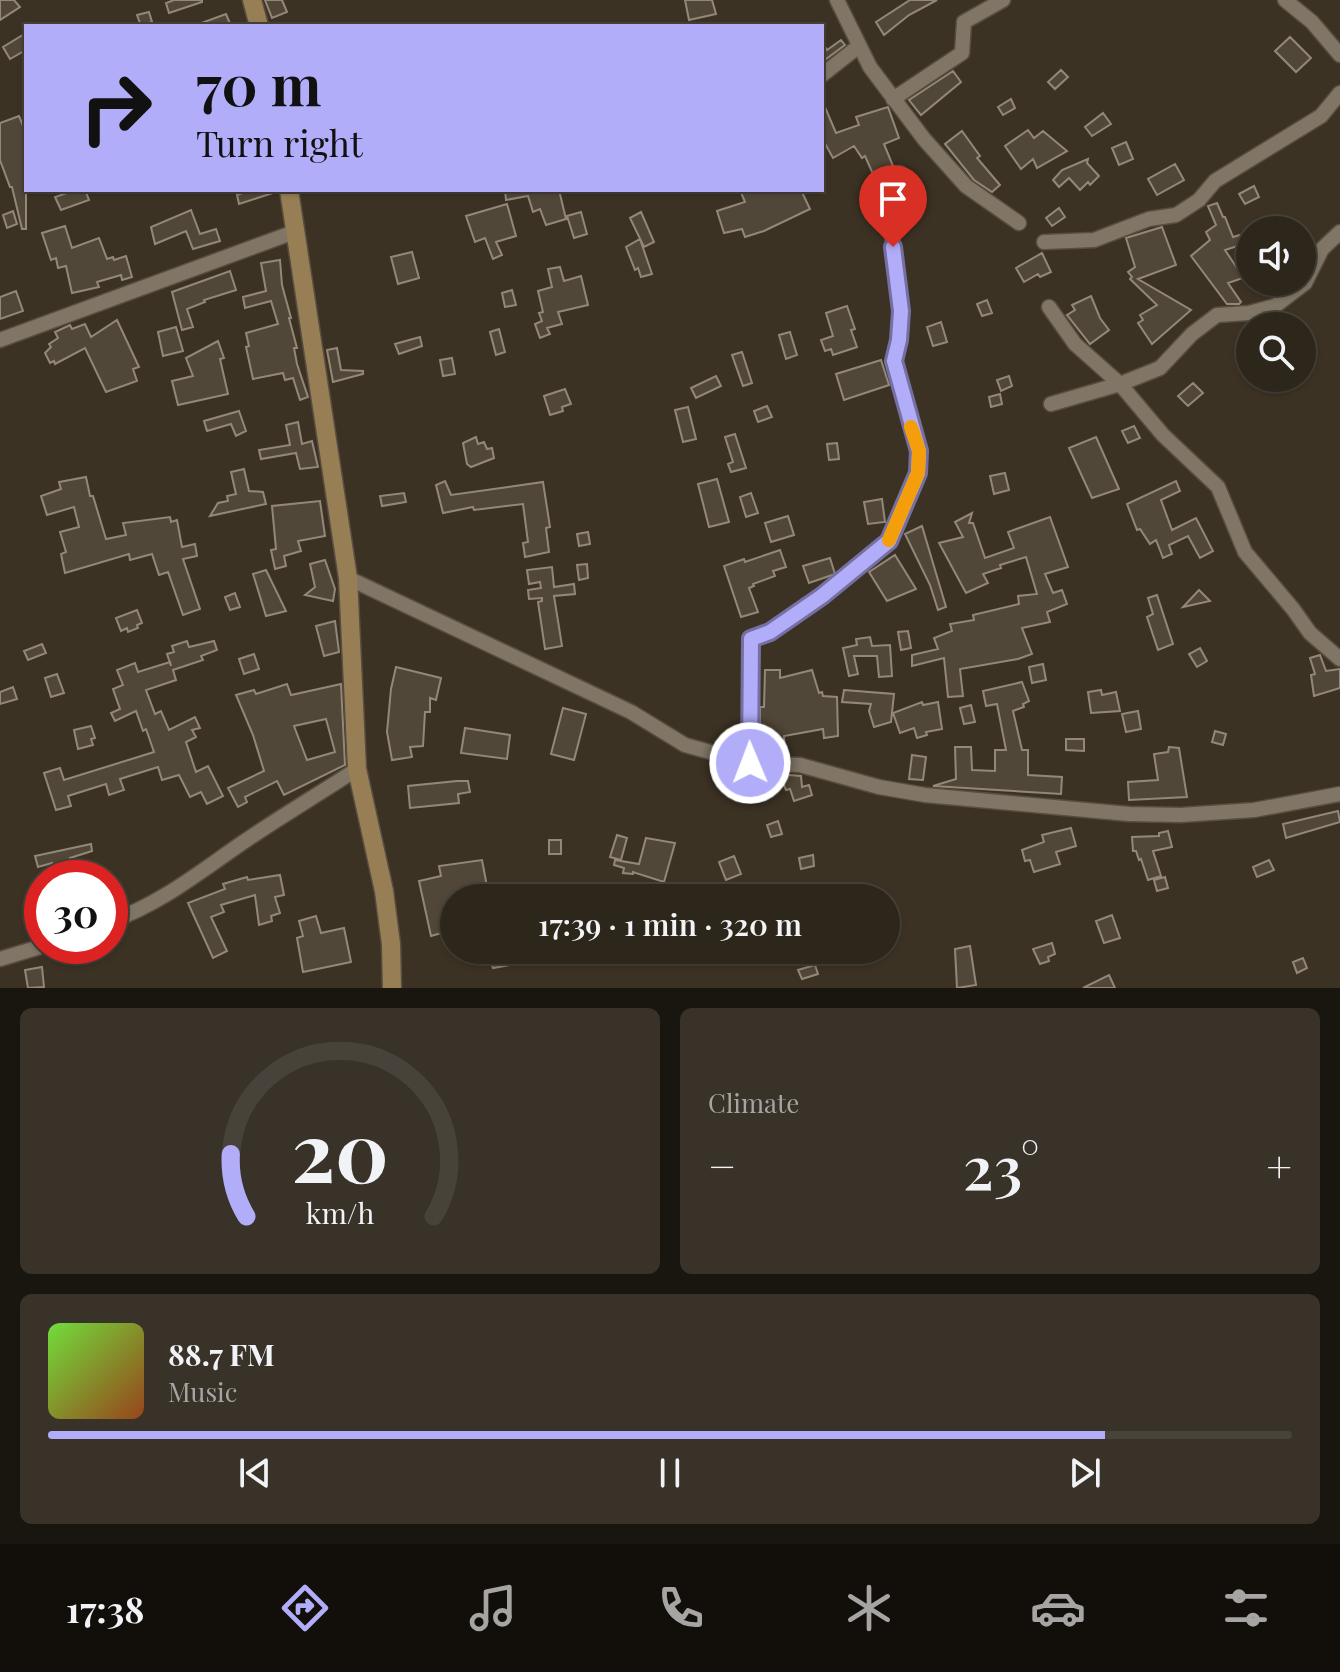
<!DOCTYPE html>
<html lang="en">
<head>
<meta charset="utf-8">
<style>
	body { margin:0; font-family:"Playfair Display",serif; background:#393228; color:#f1f3f6; height:100vh; display:flex; flex-direction:column; font-size:30px; white-space:nowrap }
	* { box-sizing:border-box; margin:0 }
	p { font-size:26px; color:#a7a5a3 }
	.icon { flex:none; width:44px; height:44px; fill:none; stroke:currentColor; stroke-width:2; stroke-linecap:round; stroke-linejoin:round }
	.map { position:relative; height:988px; overflow:hidden }
	.details { display:flex; flex-direction:column; gap:20px; padding:20px; background:#19150f; flex:1 }
	.details>* { flex:none }
	.hud { position:absolute; left:24px; top:24px; width:800px; height:168px; border-radius:0px; box-shadow:0 2px 6px #0004,0 0 0 2px #48433a; background:#b2adf9; color:#111; overflow:hidden }
	.buttons { position:absolute; left:1236px; top:216px; display:grid; gap:16px }
	.buttons a { display:grid; place-items:center; width:80px; height:80px; border-radius:50%; background:#2d261b; box-shadow:0 2px 6px #0004,0 0 0 2px #48433a; font-size:40px }
	.speed { position:absolute; left:24px; top:860px; display:flex; gap:16px; font-size:40px; font-weight:700; text-align:center }
	.speed>* { display:grid; place-content:center; width:104px; height:104px; border-radius:50%; background:#2d261b; box-shadow:0 2px 6px #0004,0 0 0 2px #48433a; line-height:1 }
	.speed .limit { border:12px solid #d22; background:#fff; color:#111 }
	.pin { position:absolute; display:grid; place-items:center; width:68px; height:68px; color:#fff; margin:-82px -34px; border-radius:50% 50% 50% 0; rotate:-45deg; box-shadow:0 0 8px #0007 }
	.pin .icon { rotate:45deg }
	.me { position:absolute; width:88px; margin:-44px; rotate:359deg; stroke-linejoin:round; filter:drop-shadow(0 0 6px #0008) }
	.turn { display:flex; align-items:center; gap:28px; height:168px; padding:0 40px; font-size:36px }
	.turn .icon { width:104px; height:104px; stroke-width:2.5 }
	.turn b { display:block; font-size:56px; line-height:68px }
	.big { font-size:60px; font-weight:600; line-height:1.1 }
	.details .card { flex:1; display:flex; flex-direction:column; justify-content:center; gap:12px; min-width:0; padding:0 28px; border-radius:12px; background:#393228 }
	.details .dial { align-items:center; gap:0 }
	.dial svg { height:208px; overflow:visible; fill:none; stroke:#48433a; stroke-width:7; stroke-linecap:round; text-anchor:middle }
	.dial text { fill:#f1f3f6; stroke:none }
	.song { display:flex; align-items:center; gap:24px }
	.cover { width:96px; height:96px; border-radius:12px; background:linear-gradient(135deg,hsl(100 70% 55%),hsl(20 70% 35%)) }
	.played { height:8px; border-radius:4px; background:linear-gradient(90deg,#b2adf9 85%,#48433a 85%) }
	.keys { display:flex; justify-content:space-around; direction:ltr }
	.heat { display:flex; justify-content:space-between; align-items:center; font-size:44px; direction:ltr }
	.details .tiles { flex:1; display:grid; gap:20px; grid-template-columns:1fr 1fr }
	.card:last-child { grid-column:span 2 }
	.trip { position:absolute; left:440px; top:884px; width:460px; height:80px; border-radius:40px; background:#2d261b; box-shadow:0 2px 6px #0004,0 0 0 2px #48433a; font-weight:600; line-height:80px; text-align:center }
	.tabs { display:flex; height:128px; justify-content:space-around; align-items:center; background:#120f0b; color:#a7a5a3 }
	.tabs .icon { width:56px; height:56px }
	.tabs .selected { color:#b2adf9 }
	.tabs b { font-size:36px; color:#f1f3f6 }
	.map>svg:first-child { display:block }
	.building { fill:#514738; stroke:#938878; stroke-width:2; fill-rule:evenodd }
	.lines { fill:none; stroke-linecap:round; stroke-linejoin:round }
	.street-casing { stroke:#564e41; stroke-width:17 }
	.secondary-casing { stroke:#564e41; stroke-width:21 }
	.street { stroke:#817666; stroke-width:14 }
	.secondary { stroke:#977e54; stroke-width:18 }
	.route-casing { stroke:#7470a2; stroke-width:20 }
	.route { stroke:#b2adf9; stroke-width:14 }
	.slow { stroke:#f59e0b; stroke-width:14 }
</style>
</head>
<body>
<div class="map">
<svg width="1340" height="988" viewBox="0 0 1340 988">
	<rect width="100%" height="100%" fill="#3c3224"/>
	<path class="building" d="M0 0H14L20 7 0 20Z
		M174 0H202V2L169 13 166 3Z
		M265 0H282L287 12 272 18Z
		M685 0H712L716 14 689 20Z
		M910 0H937L909 15 884 35 876 22Z
		M149 12 152 22 141 26 137 15Z
		M226 14 231 26H196V25Z
		M26 33V50L10 59 3 47Z
		M1290 37 1311 58 1296 72 1275 51Z
		M841 40 845 45 822 62V42L827 50Z
		M1061 70 1068 77 1055 89 1048 82Z
		M953 71 961 82 921 115 909 100Z
		M1011 99 1015 108 1003 115 998 107Z
		M822 100 836 133 859 125 856 117 888 107 899 138 884 144 893 166 873 174 865 156 862 158 854 146 833 158 822 138Z
		M1103 113 1111 124 1092 136 1085 127Z
		M19 116 26 133V229H22L12 187H10L0 160V123Z
		M1028 130 1034 138 1043 131 1067 151 1037 168 1033 159 1021 169 1005 146Z
		M962 131 980 156 977 158 1000 185 992 192 974 180 945 144Z
		M1126 142 1133 159 1119 165 1112 148Z
		M1088 159 1087 163 1099 176 1090 185 1088 182 1080 190 1069 178 1059 187 1053 180 1062 170Z
		M1175 164 1184 180 1157 195 1148 179Z
		M1254 186 1259 197 1245 204 1239 194Z
		M76 190H85L89 200 61 210 55 197Z
		M251 190H276V192L239 204 237 195Z
		M505 190H559L566 219 546 225 540 209 533 212 528 196 506 200Z
		M740 190H801L810 209 764 231 745 237 742 229 724 233 717 211 745 202Z
		M1217 203 1223 217H1225L1233 237 1250 232V242L1225 250 1237 268 1239 267 1243 278 1228 283 1241 302 1239 304H1227L1191 256 1210 240 1206 232 1216 225 1208 206Z
		M507 204 516 236 496 242 502 255 493 259 485 238 475 242 466 216Z
		M1059 208 1065 217 1052 226 1046 218Z
		M191 210 200 234 216 229 220 241 193 249 186 231 155 244 151 227Z
		M13 211 17 224 7 228 3 215Z
		M581 212 587 234 574 238 567 216Z
		M641 212 654 242 644 247 630 218Z
		M65 226 72 248 99 238 107 259 113 257 114 260 126 256 132 277 122 280 121 275 97 282 99 287 72 293 66 266 58 268 56 258 51 260 42 233Z
		M1162 227 1176 265 1138 279 1191 310 1152 344 1138 323 1143 320 1140 315 1157 305 1130 279 1132 277 1128 272 1135 267 1126 238Z
		M640 239 652 274 641 277 638 268 635 270 626 247Z
		M412 252 419 278 398 284 391 257Z
		M1042 253 1051 272 1040 277 1038 274 1024 282 1016 268Z
		M280 260 282 285 291 318H289L297 348H294L297 364 308 397 300 400 293 378 285 380 283 373 253 379 246 347 249 346 246 333 278 324 271 301 245 308 243 297 266 291 261 263Z
		M560 267 564 281 581 276 588 305 558 312 562 324 547 328 550 334 540 338 535 324 542 321 539 313 543 312 538 291 552 287 548 269Z
		M230 271 236 290 204 300 205 302 187 309 193 327 182 330 172 292Z
		M512 290 516 305 505 307 502 293Z
		M16 291 23 311 0 319V297Z
		M1091 296 1100 318 1109 330 1090 344 1067 315 1075 310 1072 305Z
		M987 300 992 313 982 316 977 304Z
		M847 306 855 329 851 330 857 347 833 355 831 349 825 351 821 340 833 336 826 313Z
		M117 320 139 367 133 369 137 381 106 392 85 348 55 364 54 361 50 363 45 353 51 347 49 344 58 338 55 332 70 325 72 329 85 324 91 337Z
		M941 322 947 342 933 346 927 327Z
		M176 327 183 351 163 356 158 332Z
		M499 329 505 352 496 355 490 332Z
		M790 332 797 355 786 359 779 335Z
		M420 337 422 346 399 354 395 344Z
		M218 341 224 358 220 359 228 394 178 405 172 381 193 376 186 358Z
		M337 348 341 370 363 371V374L333 382 327 350Z
		M742 352 752 383 743 386 732 355Z
		M452 358 455 374 443 376 440 360Z
		M881 360 889 385 844 400 836 374Z
		M716 376 721 386 696 398 691 388Z
		M1009 376 1012 386 1001 391 997 380Z
		M1193 383 1203 393 1188 406 1178 396Z
		M565 389 571 404 562 407 563 411 550 415 544 396Z
		M1000 394 1002 404 991 407 989 397Z
		M767 406 772 417 758 422 754 411Z
		M688 407 696 439 683 442 675 410Z
		M239 411 246 431 236 436 231 424 207 431 204 421Z
		M298 422 302 444 312 441 318 467 300 469 296 453 261 459 259 450 290 445 286 425Z
		M1134 426 1140 438 1128 443 1122 431Z
		M735 434 746 468 731 472 728 464 733 462 725 437Z
		M476 437 478 444 484 442 487 449 492 448 494 458 471 467 467 464 463 443Z
		M1096 437 1119 489 1092 498 1069 448Z
		M837 443 839 459 829 460 827 444Z
		M244 469 249 491 263 492 266 504 210 516 218 503 228 501 227 496 236 494 231 472Z
		M1005 473 1009 490 994 494 990 476Z
		M86 477 90 496H93L106 539 126 535 123 523 170 517 171 522 177 520 182 547 195 544 197 556 183 559 200 609 183 615 168 572 159 575 152 554 130 560 129 554 65 573 61 554 66 552 60 532 79 527 74 507 47 515 41 496 61 489 59 482Z
		M717 479 729 522 709 527 698 484Z
		M445 481 451 495 543 482 550 527 546 528 549 552 525 557 523 543 528 542 523 504 474 510 473 507 443 513 436 485Z
		M1176 481 1180 491 1161 500 1172 530 1196 518 1213 551 1200 558 1188 536 1169 545 1172 554 1163 558 1156 540 1150 544 1140 529 1137 530 1127 504Z
		M404 493 406 502 382 506 380 496Z
		M751 493 758 513 746 517 740 497Z
		M882 499 885 522 868 524 864 502Z
		M320 501 325 536 298 541 301 551 284 556 286 566 275 569 271 550 276 549 272 506Z
		M972 513 969 523H973L985 558 1014 548 1008 532 1050 517 1068 567 1045 574 1053 593 1062 590 1067 604 1047 612 1050 622 1022 628 1032 654 1018 659 960 669 963 696 948 697 944 658 912 666V655L938 649 934 638 952 631 950 624 974 620 973 615 1019 604 1018 596 1037 594 1026 557 1000 565 1001 568 983 574 988 583 966 593 939 543 963 537 955 522Z
		M788 516 794 535 771 542 765 523Z
		M922 526 946 607 938 610 930 585 905 534Z
		M588 532 590 544 579 546 577 534Z
		M780 550 786 567 773 571 775 576 753 584 754 586 749 588 758 612 741 617 724 566 744 559 745 562Z
		M895 555 916 589 887 601 869 572Z
		M830 558 835 574 809 583 803 566Z
		M325 560 335 589 333 601 305 595 315 587 310 564Z
		M587 564 588 578 579 580 577 565Z
		M552 567 554 587 574 584 575 594 554 596 562 646 545 649 538 602 542 601V598L529 599 528 590 541 588 540 582 529 584 527 570Z
		M266 570 286 611 266 616 253 574Z
		M1199 590 1210 601 1183 607Z
		M235 593 240 607 230 610 225 597Z
		M1157 595 1173 644 1158 650 1147 617 1153 614 1148 598Z
		M137 610 142 623 137 625 138 628 128 632 127 628 121 631 116 618Z
		M335 621 339 652 324 656 316 626Z
		M908 631 911 648 901 650 898 632Z
		M870 637 872 646 890 645 892 676 879 677 877 656H854L858 674 849 676 843 648 857 645 856 639Z
		M187 641 189 647 214 641 217 650 201 656 203 660 173 670 176 680 146 690 155 714 161 711 169 730 195 717 200 728 192 730 196 737 186 742 196 772 208 766 223 796 207 804 201 792 190 797 179 775 162 780 158 767 120 779 124 790 109 795 106 784 68 796 71 806 56 810 44 773 60 768 64 780 154 752 146 729 143 731 136 711 115 721 111 713 120 709 113 689 123 685 117 670 135 663 138 672 170 662 171 666 167 654 174 652 172 646Z
		M42 644 46 653 28 660 24 651Z
		M1200 648 1207 661 1197 667 1189 654Z
		M254 654 259 669 244 674 239 659Z
		M1320 655 1326 671 1340 669V688L1314 696 1311 675 1315 674 1310 658Z
		M1043 664 1046 680 1032 683 1029 667Z
		M396 667 441 678 436 700 430 698V712H425L423 746 410 747 412 757 392 760 387 732 391 689Z
		M765 670H780V678L812 670 819 693 822 692 823 696 837 697 838 736 824 738 823 729 784 736 785 751 760 752V707H764Z
		M57 674 64 693 51 697 45 678Z
		M1022 682 1029 701 1023 704 1024 707 1013 711 1022 750H1028V775L1062 777 1061 794 933 786 956 779 955 747H971L972 770 995 771V750H1006L997 704 986 706 983 691Z
		M287 684 291 695 341 684 345 765 284 795 277 781 245 797 247 802 238 807 228 788 264 771 253 735 236 695 254 690 256 694ZM326 719 335 752 307 760 294 726Z
		M13 687 17 699 0 704V692Z
		M844 690 894 694 891 722 874 727 869 711 871 704 842 702Z
		M1101 690 1102 695 1116 692 1120 711 1091 713 1088 692Z
		M922 702 923 705 938 702 942 729 926 732 927 735 917 738 914 728 900 733 893 713Z
		M971 705 975 722 964 724 960 708Z
		M563 708 586 714 574 760 551 754Z
		M1138 711 1141 729 1126 732 1122 714Z
		M91 726 95 738 91 739 93 745 78 749 74 730Z
		M465 728 510 735 507 759 461 753Z
		M1215 731 1226 734 1223 745 1212 742Z
		M1066 739H1084V751L1066 750Z
		M1169 747 1179 748 1187 797 1129 800 1128 782 1158 780 1154 754 1168 752Z
		M912 755 926 757 923 780 909 779Z
		M769 774H774L776 779 789 775 801 776 802 787 809 785 812 795 794 801 790 789 786 790 784 785 768 792 762 777Z
		M457 781H468L470 792 458 794 459 803 410 808 408 786Z
		M1338 811 1340 822 1286 838 1283 824Z
		M778 821 782 834 771 837 767 825Z
		M1071 828 1076 846 1056 852 1060 864 1034 872 1030 860 1025 861 1022 850 1044 842 1042 835Z
		M1168 831 1172 847 1153 851 1161 876 1148 880 1141 859 1139 860 1136 851H1133L1132 837 1159 836V833Z
		M617 835 627 838 621 860 610 857Z
		M646 838 675 843 664 882 633 872V874L623 873 624 868 614 865 615 860 639 864Z
		M549 840H561V854H549Z
		M91 844 92 851 70 858 76 878H57L52 863 38 867 35 856Z
		M813 855 814 866 801 869 799 858Z
		M734 856 741 874 726 880 719 862Z
		M482 860 489 897 454 898V912L444 914 449 931 431 936 419 881 441 876 439 866Z
		M1269 860 1274 870 1257 877 1253 867Z
		M280 875 284 895 275 897 280 913 271 916 272 921 259 925 255 895 221 905 224 912 211 917 227 951 213 958 188 903 225 889 223 884 247 877 248 880Z
		M1165 877 1168 888 1157 891 1154 880Z
		M1112 915 1120 938 1104 943 1096 921Z
		M316 916 321 933 344 928 351 962 303 972 297 938 303 936 299 921Z
		M1052 943 1055 954 1048 957 1049 961 1040 964 1033 949Z
		M970 946 976 985 957 988 955 949Z
		M487 950H502L503 955 524 950 527 962 493 968Z
		M1303 958 1307 968 1297 973 1293 962Z
		M815 965 818 974 802 979 798 970Z
		M42 967 44 987 28 988 25 970Z
		M1109 975 1115 988H1083Z"/>
	<g class="lines">
		<defs>
			<path id="street" d="M837 0 870 67 924 139 966 186 1019 223
				M1285 0 1312 22 1340 55
				M822 75 859 46
				M893 99 962 53 964 22 1003 0
				M1044 242 1094 240 1149 219 1176 215 1199 200 1215 181 1321 116 1340 93
				M1049 307 1075 344 1120 384 1163 435 1218 487 1245 552 1293 609 1310 633 1340 659
				M0 340 297 231
				M1051 404 1120 384 1160 368 1192 334 1217 315 1249 313 1275 306 1305 283 1322 249 1340 232
				M348 578 631 712 685 745 750 763 800 765 879 787 925 795 1129 814 1181 815 1254 810 1340 794
				M750 763 751 639 770 632 841 582 889 541 918 473 919 451 894 361 899 340 901 311 890 221 900 173
				M110 922C163 902 197 874 242 843 280 817 319 794 357 769
				M0 959 43 946"/>
			<path id="secondary" d="M252 0 259 26
				M289 190 348 578 357 769 384 891 391 944 392 988"/>
		</defs>
		<use href="#street" class="street-casing"/>
		<use href="#secondary" class="secondary-casing"/>
		<use href="#street" class="street"/>
		<use href="#secondary" class="secondary"/>
	</g>
	<g class="lines">
		<defs>
			<path id="route" d="M750 763 751 639 770 632 822 596 889 541 918 473 919 451 894 361 899 340 901 311 893 247"/>
		</defs>
		<use href="#route" class="route-casing"/>
		<use href="#route" class="route"/>
		<path class="slow" d="M889 540 918 473 919 451 911 427"/>
	</g>
</svg>
<div class="buttons">
<a><svg class="icon" aria-label="sound" viewBox="0 0 24 24"><path d="M4 9h4l5-4v14l-5-4H4zM17 9q2 3 0 6"/></svg></a>
<a><svg class="icon" aria-label="search" viewBox="0 0 24 24"><circle cx="10" cy="10" r="6"/><path d="M15 15l6 6"/></svg></a>
</div>
<div class="speed"><div class="limit">30</div></div>
<div class="pin" style="left:893px;top:247px;background:#d93025"><svg class="icon" aria-label="arrive" viewBox="0 0 24 24"><path d="M6 21V4h12l-3 4 3 4H6"/></svg></div>
<svg class="me" style="left:750px;top:763px" viewBox="-20 -20 40 40"><circle r="17" fill="#b2adf9" stroke="#fff" stroke-width="3"/><path d="M0-11L8 9 0 5-8 9z" fill="#fff"/></svg>
<div class="trip">17:39 · 1 min · 320 m</div>
<div class="hud">
<div class="turn"><svg class="icon" aria-label="right" viewBox="0 0 24 24"><path d="M7 20v-9h11M14 6l5 5-5 5"/></svg><div><b>70 m</b>Turn right</div></div>
</div>
</div>
<section class="details">
<div class="tiles">
<div class="card dial"><svg viewBox="0 0 100 80">
<path d="M14 69A42 42 0 1 1 86 69"/>
<path d="M14 69A42 42 0 0 1 8 45" stroke="#b2adf9"/>
<text x="50" y="56" font-size="32" font-weight="700">20</text>
<text x="50" y="72" font-size="11">km/h</text>
</svg></div>
<div class="card"><p>Climate</p>
<div class="heat"><a>−</a><b class="big">23°</b><a>+</a></div>
</div>
<div class="card">
<div class="song"><i class="cover"></i><div><b>88.7 FM</b><p>Music</p></div></div>
<div class="played"></div>
<div class="keys"><svg class="icon" aria-label="previous" viewBox="0 0 24 24"><path d="M18 5L8 12l10 7zM5 5v14"/></svg><svg class="icon" aria-label="pause" viewBox="0 0 24 24"><path d="M8 5v14M16 5v14"/></svg><svg class="icon" aria-label="next" viewBox="0 0 24 24"><path d="M6 5l10 7-10 7zM19 5v14"/></svg></div>
</div>
</div>
</section>
<nav class="tabs">
<b>17:38</b>
<svg class="icon selected" aria-label="directions" viewBox="0 0 24 24"><path d="M12 3l9 9-9 9-9-9zM9 14v-3h6M13 9l2 2-2 2"/></svg>
<svg class="icon" aria-label="music" viewBox="0 0 24 24"><path d="M9 18V5l10-2v13"/><circle cx="6" cy="18" r="3"/><circle cx="16" cy="16" r="3"/></svg>
<svg class="icon" aria-label="phone" viewBox="0 0 24 24"><path d="M5 4h4l2 5-3 2q2 4 5 5l2-3 5 2v4C11 20 4 13 5 4z"/></svg>
<svg class="icon" aria-label="climate" viewBox="0 0 24 24"><path d="M12 3v18M4 7l16 10M4 17L20 7"/></svg>
<svg class="icon" aria-label="car" viewBox="0 0 24 24"><path d="M5 17H2v-5l4-1 3-4h7l3 4 3 1v5h-3M9 17h6M6 11h13"/><circle cx="7" cy="17" r="2"/><circle cx="17" cy="17" r="2"/></svg>
<svg class="icon" aria-label="filters" viewBox="0 0 24 24"><path d="M4 7h16M4 17h16"/><circle cx="9" cy="7" r="2"/><circle cx="15" cy="17" r="2"/></svg>
</nav>
</body>
</html>
